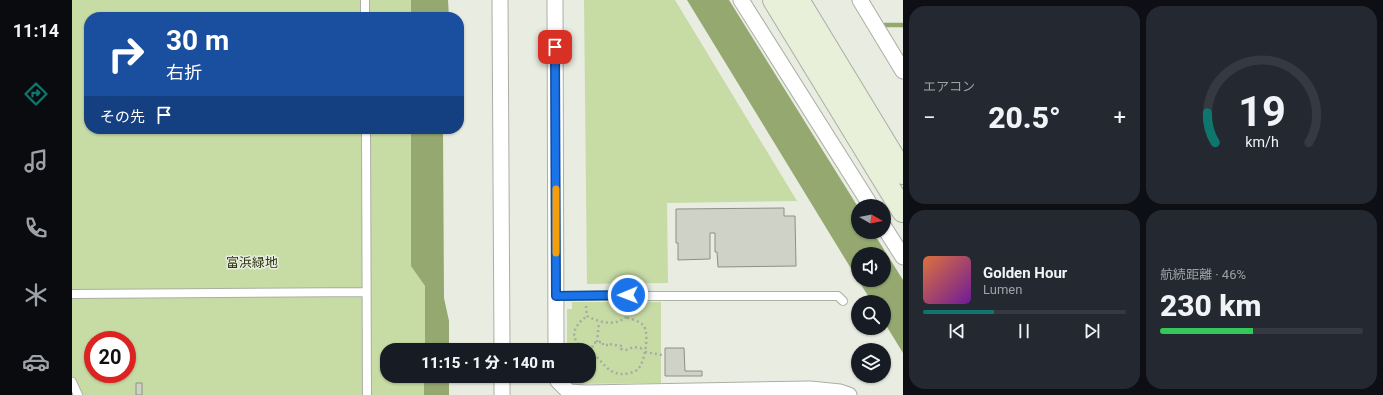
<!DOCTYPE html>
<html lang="ja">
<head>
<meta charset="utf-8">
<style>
	body { margin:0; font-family:Roboto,"Noto Sans JP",sans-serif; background:#242831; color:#f1f3f6; height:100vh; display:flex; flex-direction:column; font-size:15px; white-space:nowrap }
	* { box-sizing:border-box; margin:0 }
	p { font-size:13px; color:#9ea1a6 }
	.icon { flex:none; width:22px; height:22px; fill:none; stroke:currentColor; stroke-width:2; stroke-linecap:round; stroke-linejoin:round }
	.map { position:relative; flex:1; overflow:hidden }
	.details { display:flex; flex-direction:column; gap:6px; padding:6px; background:#0d0f14; width:480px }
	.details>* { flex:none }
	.hud { position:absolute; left:12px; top:12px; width:380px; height:122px; border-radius:16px; box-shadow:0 1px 3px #0004; background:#1a4fa0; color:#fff; overflow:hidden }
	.needle { width:26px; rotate:99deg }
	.buttons { position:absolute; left:779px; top:199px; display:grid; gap:8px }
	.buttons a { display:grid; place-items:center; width:40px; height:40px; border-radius:50%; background:#171b24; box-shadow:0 1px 3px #0004; font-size:20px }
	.speed { position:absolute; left:12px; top:331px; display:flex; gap:8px; font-size:20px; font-weight:700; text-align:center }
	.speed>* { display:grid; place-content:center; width:52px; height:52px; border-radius:50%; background:#171b24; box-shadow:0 1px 3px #0004; line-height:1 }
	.speed .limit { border:6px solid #d22; background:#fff; color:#111 }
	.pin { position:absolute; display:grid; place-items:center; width:34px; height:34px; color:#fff; margin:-17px; border-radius:8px; box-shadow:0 2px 6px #0006 }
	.me { position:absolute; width:44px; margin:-22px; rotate:269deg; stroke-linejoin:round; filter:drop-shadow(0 0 3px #0008) }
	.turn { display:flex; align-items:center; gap:14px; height:84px; padding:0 16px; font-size:18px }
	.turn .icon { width:52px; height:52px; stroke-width:2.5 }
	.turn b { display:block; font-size:28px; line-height:34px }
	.then { display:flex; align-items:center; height:38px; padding:0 16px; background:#0003; gap:8px; font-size:15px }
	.big { font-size:30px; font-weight:800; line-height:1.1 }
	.details .tile { flex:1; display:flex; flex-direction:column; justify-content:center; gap:6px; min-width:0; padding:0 14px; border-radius:16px; background:#242831 }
	.details .dial { align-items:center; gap:0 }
	.dial svg { height:104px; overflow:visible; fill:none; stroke:#363941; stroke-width:7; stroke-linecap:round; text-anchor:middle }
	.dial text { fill:#f1f3f6; stroke:none }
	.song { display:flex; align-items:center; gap:12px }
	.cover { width:48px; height:48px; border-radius:6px; background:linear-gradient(135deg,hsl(20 70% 55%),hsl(280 70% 35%)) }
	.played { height:4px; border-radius:2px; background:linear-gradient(90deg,#0f766e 35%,#363941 35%) }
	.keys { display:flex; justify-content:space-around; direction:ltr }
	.heat { display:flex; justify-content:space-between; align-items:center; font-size:22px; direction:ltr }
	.charge { height:6px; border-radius:3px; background:linear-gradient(90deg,#34c759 46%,#363941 0) }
	.details .tiles { flex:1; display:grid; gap:6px; grid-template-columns:repeat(2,1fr) }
	.trip { position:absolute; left:308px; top:343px; width:216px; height:40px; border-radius:16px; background:#171b24; box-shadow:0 1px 3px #0004; font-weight:800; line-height:40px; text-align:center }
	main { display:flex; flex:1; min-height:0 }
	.tabs { display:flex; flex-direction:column; width:72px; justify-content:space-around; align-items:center; background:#090b0e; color:#9ea1a6 }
	.tabs .icon { width:28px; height:28px }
	.tabs .on { color:#0f766e }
	.tabs b { font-size:18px; color:#f1f3f6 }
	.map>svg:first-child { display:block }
	.green { fill:#c7dba5; fill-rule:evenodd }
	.water { fill:#95a870 }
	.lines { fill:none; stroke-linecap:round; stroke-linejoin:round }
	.stream { stroke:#95a870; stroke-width:4.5 }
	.building { fill:#ced2c7; stroke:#8c9085 }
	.lane-casing { stroke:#abafa4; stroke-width:10 }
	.street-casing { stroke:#abafa4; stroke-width:17 }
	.secondary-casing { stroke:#abafa4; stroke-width:24 }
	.path { stroke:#a8aba2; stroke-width:2.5; stroke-dasharray:2 3; stroke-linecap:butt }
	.lane { stroke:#fff; stroke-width:8 }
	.street { stroke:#fff; stroke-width:15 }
	.secondary { stroke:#e8f0da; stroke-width:22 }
	.route-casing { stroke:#114b97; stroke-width:10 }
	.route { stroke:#1a73e8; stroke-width:7 }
	.slow { stroke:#f59e0b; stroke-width:7 }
	.labels { text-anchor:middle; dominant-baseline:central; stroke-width:3; stroke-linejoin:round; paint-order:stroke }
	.park-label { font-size:13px; fill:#2c380d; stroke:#e8ece1 }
</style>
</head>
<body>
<main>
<nav class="tabs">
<b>11:14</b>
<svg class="icon on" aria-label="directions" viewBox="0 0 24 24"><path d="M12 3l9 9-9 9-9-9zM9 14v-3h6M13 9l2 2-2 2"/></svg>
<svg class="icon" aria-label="music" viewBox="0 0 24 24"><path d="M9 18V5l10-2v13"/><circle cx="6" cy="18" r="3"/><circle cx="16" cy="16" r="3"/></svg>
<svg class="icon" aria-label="phone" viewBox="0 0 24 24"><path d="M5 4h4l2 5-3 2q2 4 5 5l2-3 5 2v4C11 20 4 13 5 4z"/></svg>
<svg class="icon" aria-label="climate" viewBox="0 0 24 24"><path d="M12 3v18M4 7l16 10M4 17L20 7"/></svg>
<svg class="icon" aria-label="car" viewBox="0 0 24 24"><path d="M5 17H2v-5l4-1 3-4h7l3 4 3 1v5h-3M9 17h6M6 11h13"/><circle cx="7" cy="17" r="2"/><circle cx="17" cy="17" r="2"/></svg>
</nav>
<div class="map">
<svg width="831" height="395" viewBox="0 0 831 395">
	<rect width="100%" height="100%" fill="#e8ece1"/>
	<path class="green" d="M0 0H339V17H17V129H339V265L353 286V350H315V376H352V395H0ZM21 340H55V374H21Z
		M512 0H603L725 201 595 203 596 283 515 284Z
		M500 302H589V383L501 384 495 376H517V350H495V309H500Z"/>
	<path class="water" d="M339 0H376L377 17H339Z
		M615 0H657L786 207V232H801L831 280V353L812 322V302H800L786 280H812V254H786V280Z
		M339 129H371L372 298 377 321V350H353V286L339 266Z
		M352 376H377V395H352Z"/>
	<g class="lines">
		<path class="stream" d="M813 25H831"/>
	</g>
	<path class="building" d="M712 208V216H723L724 266 646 267 645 252H643V233H638V259L606 260V243H604V209Z
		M593 348H612L613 371H630V376H593Z
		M517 363 518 378H503V376H517Z
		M64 383H70V395H64Z"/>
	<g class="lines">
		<defs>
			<path id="lane" d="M293 0V17
				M294 129 295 395
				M0 294 294 292
				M484 296H766L771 301
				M0 382 6 395"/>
			<path id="street" d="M428 0 430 350
				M483 0 484 350
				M669 0 799 206
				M788 0 831 71
				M812 227 831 257
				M430 376V395
				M485 376 486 381 497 392 514 393 738 389 768 392 777 395"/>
			<path id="secondary" d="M702 0 831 211
				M726 0 831 173"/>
		</defs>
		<use href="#lane" class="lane-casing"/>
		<use href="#street" class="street-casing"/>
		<use href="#secondary" class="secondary-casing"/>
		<path class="path" d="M514 306 515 316C527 322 542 327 554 317L555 307
			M525 342 527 322
			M515 350C496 340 500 327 515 316
			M517 351C529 357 533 373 549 374 554 374 562 373 566 369 573 362 578 332 571 325 567 321 559 319 554 317
			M518 352 522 343 525 342H531V345H537V344L550 346 549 349 554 350 562 347 573 349
			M573 352 590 355"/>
		<use href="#lane" class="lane"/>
		<use href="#street" class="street"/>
		<use href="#secondary" class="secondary"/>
	</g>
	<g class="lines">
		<defs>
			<path id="route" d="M483 47 484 296 556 295"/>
		</defs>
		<use href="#route" class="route-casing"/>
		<use href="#route" class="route"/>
		<path class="slow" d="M484 189V253"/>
	</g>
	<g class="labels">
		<g class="park-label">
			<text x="180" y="262">富浜緑地</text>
		</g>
	</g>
</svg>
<div class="buttons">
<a><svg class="needle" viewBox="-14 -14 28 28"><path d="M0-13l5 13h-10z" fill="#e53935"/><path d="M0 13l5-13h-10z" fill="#9ea1a6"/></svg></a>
<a><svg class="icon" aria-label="sound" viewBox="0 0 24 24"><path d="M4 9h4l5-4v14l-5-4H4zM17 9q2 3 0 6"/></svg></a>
<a><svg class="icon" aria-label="search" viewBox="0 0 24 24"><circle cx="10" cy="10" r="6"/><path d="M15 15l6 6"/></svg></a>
<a><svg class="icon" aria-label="layers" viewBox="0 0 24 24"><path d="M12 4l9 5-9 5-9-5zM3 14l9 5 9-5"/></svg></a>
</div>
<div class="speed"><div class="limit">20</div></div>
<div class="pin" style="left:483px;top:47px;background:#d93025"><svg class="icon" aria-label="arrive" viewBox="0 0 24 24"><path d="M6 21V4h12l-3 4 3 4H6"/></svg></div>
<svg class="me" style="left:556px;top:295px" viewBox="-20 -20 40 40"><circle r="17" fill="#1a73e8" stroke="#fff" stroke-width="3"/><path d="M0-11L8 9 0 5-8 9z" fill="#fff"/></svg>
<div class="trip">11:15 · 1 分 · 140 m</div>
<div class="hud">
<div class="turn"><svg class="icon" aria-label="right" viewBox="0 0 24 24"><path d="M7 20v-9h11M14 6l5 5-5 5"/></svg><div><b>30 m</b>右折</div></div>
<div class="then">その先<svg class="icon" aria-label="arrive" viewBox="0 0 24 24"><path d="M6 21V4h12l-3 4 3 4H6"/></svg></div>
</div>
</div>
<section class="details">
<div class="tiles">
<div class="tile"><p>エアコン</p>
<div class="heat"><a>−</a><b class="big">20.5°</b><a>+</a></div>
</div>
<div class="tile dial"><svg viewBox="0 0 100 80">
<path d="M14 69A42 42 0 1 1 86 69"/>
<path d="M14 69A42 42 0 0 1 8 46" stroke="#0f766e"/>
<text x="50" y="56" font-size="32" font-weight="700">19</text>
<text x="50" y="72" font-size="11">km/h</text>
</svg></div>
<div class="tile">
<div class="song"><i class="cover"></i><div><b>Golden Hour</b><p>Lumen</p></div></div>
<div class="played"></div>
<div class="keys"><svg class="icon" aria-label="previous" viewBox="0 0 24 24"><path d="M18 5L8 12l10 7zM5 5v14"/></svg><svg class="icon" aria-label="pause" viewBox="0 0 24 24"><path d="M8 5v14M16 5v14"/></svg><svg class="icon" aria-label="next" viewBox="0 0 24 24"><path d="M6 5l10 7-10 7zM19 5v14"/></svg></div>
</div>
<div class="tile"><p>航続距離 · 46%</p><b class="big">230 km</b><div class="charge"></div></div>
</div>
</section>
</main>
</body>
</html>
